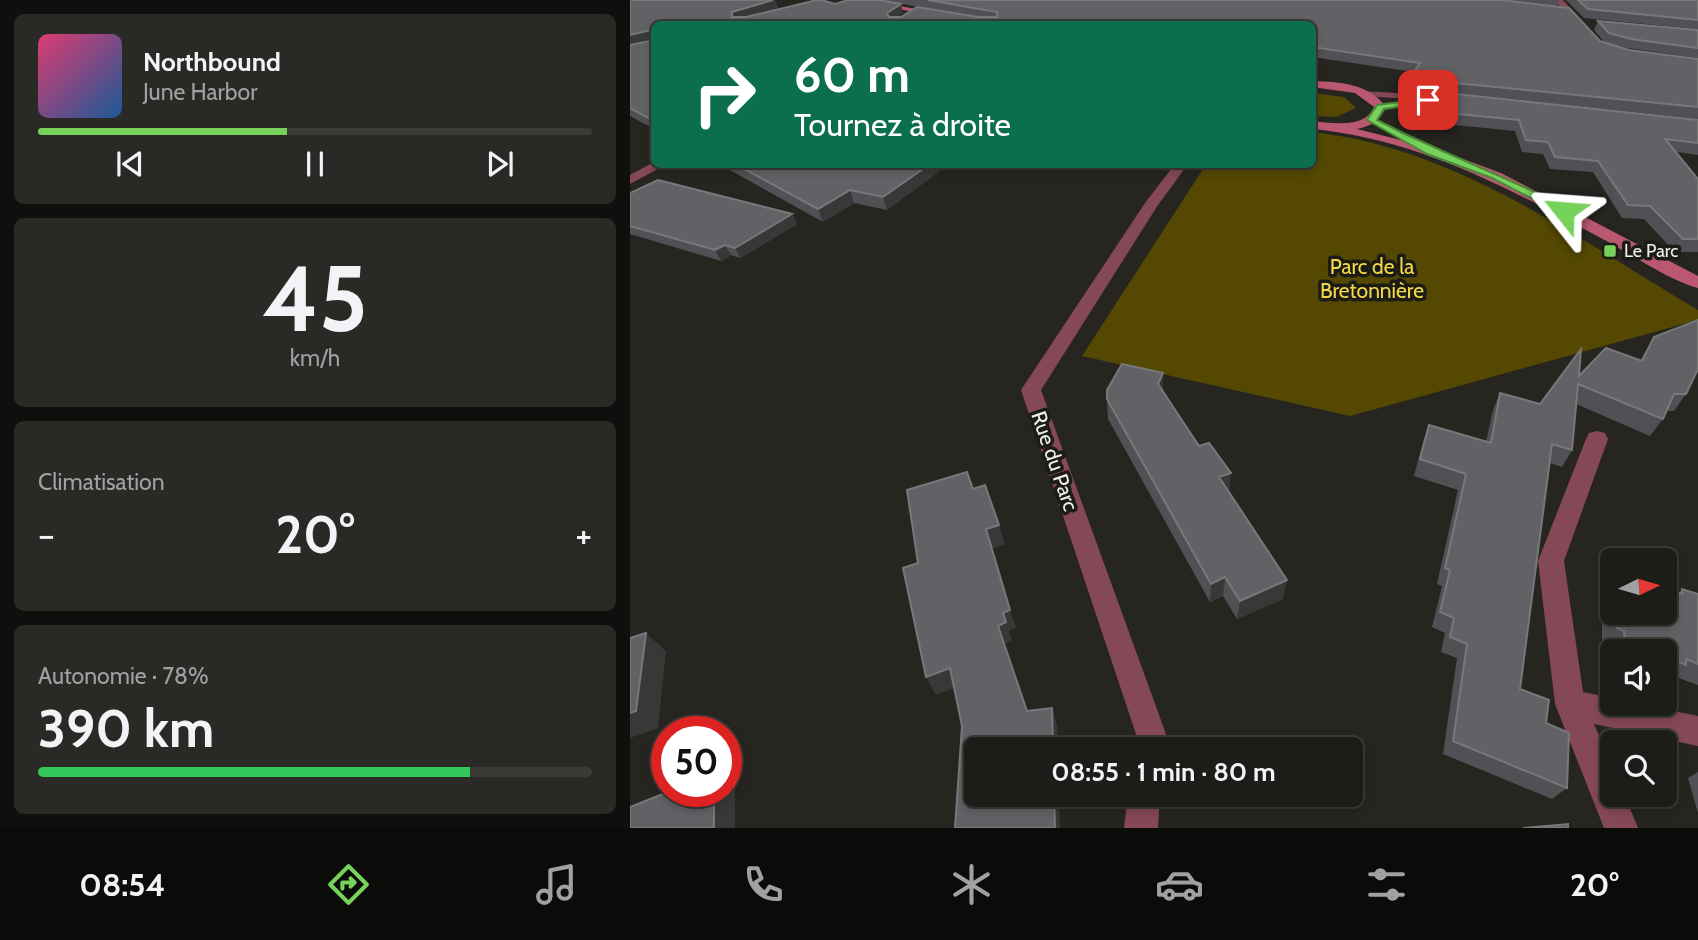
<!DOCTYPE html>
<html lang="fr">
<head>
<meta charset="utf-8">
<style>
	body { margin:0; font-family:Cabin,sans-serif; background:#292925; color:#f1f3f6; height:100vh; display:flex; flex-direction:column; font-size:26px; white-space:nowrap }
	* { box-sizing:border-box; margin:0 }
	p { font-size:23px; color:#a0a1a2 }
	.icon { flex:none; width:38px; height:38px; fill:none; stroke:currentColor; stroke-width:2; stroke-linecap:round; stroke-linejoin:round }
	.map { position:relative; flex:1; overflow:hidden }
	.details { display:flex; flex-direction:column; gap:14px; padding:14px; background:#0f0f0d; width:630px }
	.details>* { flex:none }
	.top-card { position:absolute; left:21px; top:21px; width:665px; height:147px; border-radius:10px; box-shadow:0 4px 10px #0003,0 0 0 2px #3a3a37; background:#0b6e4f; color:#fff; overflow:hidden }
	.needle { width:46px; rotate:85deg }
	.fabs { position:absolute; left:970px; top:548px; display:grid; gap:14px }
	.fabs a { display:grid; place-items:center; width:77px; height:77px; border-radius:10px; background:#1c1c18; box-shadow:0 4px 10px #0003,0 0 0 2px #3a3a37; font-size:35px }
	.speed { position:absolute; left:21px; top:716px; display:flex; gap:14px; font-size:35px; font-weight:700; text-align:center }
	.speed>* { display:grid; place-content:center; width:91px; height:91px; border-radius:50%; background:#1c1c18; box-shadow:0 4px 10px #0003,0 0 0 2px #3a3a37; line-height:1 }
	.speed .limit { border:10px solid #d22; background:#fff; color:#111 }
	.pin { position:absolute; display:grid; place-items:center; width:60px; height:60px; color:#fff; margin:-30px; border-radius:14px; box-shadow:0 4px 10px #0006 }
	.me { position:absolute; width:77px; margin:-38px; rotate:298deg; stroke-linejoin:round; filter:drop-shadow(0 0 5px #0008) }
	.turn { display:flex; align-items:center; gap:24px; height:147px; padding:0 28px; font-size:32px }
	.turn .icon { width:91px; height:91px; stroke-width:2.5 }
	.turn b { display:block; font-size:49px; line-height:60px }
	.big { font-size:52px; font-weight:800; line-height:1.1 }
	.details .widget { flex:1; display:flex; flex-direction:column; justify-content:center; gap:10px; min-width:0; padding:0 24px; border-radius:10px; background:#292925 }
	.details .dial { align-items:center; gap:0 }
	.dial b { font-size:91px; line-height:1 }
	.song { display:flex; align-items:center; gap:21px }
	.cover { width:84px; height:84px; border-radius:10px; background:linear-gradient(135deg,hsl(340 70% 55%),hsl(210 70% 35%)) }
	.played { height:7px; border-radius:4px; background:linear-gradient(90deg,#76d25a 45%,#3a3a37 45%) }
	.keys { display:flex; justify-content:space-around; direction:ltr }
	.heat { display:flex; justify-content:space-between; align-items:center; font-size:38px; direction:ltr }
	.charge { height:10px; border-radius:5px; background:linear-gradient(90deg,#34c759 78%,#3a3a37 0) }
	.trip { position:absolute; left:334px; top:737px; width:399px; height:70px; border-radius:10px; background:#1c1c18; box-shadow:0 4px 10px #0003,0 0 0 2px #3a3a37; font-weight:800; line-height:70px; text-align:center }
	.tabs { display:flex; height:112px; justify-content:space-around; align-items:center; background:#0b0b0a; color:#a0a1a2 }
	.tabs .icon { width:49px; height:49px }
	.tabs .selected { color:#76d25a }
	.tabs b { font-size:32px; color:#f1f3f6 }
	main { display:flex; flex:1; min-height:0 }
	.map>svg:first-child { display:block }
	.green { fill:#544803 }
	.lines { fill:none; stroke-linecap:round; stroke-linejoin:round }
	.street { fill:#854856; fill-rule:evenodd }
	.secondary { fill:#bb5871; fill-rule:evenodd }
	.wall { fill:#515054 }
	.shaded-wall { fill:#393839 }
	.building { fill:#626165; stroke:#78777a; stroke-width:2 }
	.route { fill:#76d25a; stroke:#4d883a; stroke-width:2 }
	.poi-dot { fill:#76d25a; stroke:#1c1c17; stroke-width:2.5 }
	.labels { text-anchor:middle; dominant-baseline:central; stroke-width:7; stroke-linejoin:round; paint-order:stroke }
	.far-poi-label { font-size:18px; fill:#f0efec; stroke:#1c1c17; text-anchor:start }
	.park-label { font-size:21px; fill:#f4d847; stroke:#1c1c17 }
	.street-label { font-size:21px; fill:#f0efec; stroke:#1c1c17 }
</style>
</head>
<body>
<main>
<section class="details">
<div class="widget">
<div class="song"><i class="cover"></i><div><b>Northbound</b><p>June Harbor</p></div></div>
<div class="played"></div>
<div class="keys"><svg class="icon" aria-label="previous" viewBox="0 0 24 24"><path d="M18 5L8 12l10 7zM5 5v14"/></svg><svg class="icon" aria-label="pause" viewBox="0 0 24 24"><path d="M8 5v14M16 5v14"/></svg><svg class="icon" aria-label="next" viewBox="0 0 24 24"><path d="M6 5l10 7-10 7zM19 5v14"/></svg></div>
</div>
<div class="widget dial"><b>45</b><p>km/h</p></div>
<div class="widget"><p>Climatisation</p>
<div class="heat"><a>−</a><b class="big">20°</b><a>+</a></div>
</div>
<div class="widget"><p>Autonomie · 78%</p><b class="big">390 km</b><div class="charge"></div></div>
</section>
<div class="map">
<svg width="1068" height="828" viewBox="0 0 1068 828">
	<rect width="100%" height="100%" fill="#262520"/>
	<path class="green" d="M682 93 714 97 726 108 706 117 683 116Z
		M683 132C829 149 946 238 1068 310V320L720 416 452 356 573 169 580 164H682Z"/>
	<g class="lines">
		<path class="street" d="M924 0H933L957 26V30H951Z
			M730 91 822 96 828 99 822 102 734 96 730 95Z
			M24 162 37 164 0 184V175Z
			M545 164H558L528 205 411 390 536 734 535 749H503L506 734 391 390 515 203Z
			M967 431 975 433 978 439 934 561 953 692 982 698V704H1009L1068 716V746L964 724 982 767V794H994L1008 828H974L925 704 908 561 956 439 959 433Z
			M498 794H530L528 828H494Z"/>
		<path class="secondary" d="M218 0H237L368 24H350Z
			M682 81C710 82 738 83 756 107 750 121 741 126 727 129L806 149 871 173 1068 276V288C1040 281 996 251 969 237 878 188 788 139 682 129V121C702 123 735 129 744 107L725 93 682 87Z"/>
	</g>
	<path class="wall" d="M0 0H145L148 8 127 15 205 4 273 13 267 17 305 10 252 0H929L926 7 970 41 999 50 1068 59V119L814 92 1068 120V155L1046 152 1068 179V252H1045L1014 219 992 218 963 172 920 169 913 154 892 152 885 131 815 124 794 101 797 91 783 89 779 85 784 72 682 57V24H24V129L0 116Z
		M936 0H1068V29L954 18Z
		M968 21 1068 30V58L997 48 975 43 964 30Z
		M89 164H319L257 210 224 203 193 222Z
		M0 193 162 214 167 224 110 258 101 255 91 261 0 234Z
		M1024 337 1056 394 1044 411H1037L1033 419 1020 436 946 404 942 450 932 467 920 463 890 689 916 723 937 788 922 799 813 754 827 658 811 652 815 633 802 627 812 586 807 584 828 490 784 476 793 442 799 425 856 442 863 410 870 393 910 404 949 376 1010 361Z
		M533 373V392L599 492 653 599 607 619 593 596 580 602 478 419 477 399Z
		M982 576V612H1034L1052 589 1068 594V685L1043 676 1038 680 1034 678V651H982V658L979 657V646L972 644V587Z
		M1068 772V813L1058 778Z"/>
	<path class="shaded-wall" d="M143 0H145L148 8 105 21 102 17V12Z
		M271 4 273 13 260 22 257 13Z
		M21 30 24 40 0 45V35Z
		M300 164H319L257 210 253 197Z
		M220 190 224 203 193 222 188 209Z
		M162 214 167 224 110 258 105 248Z
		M95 245 101 255 91 261 85 250Z
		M533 373V393L528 384Z
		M601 473 599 493 589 477Z
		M369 525 375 544 362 549 356 529Z
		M595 577 593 596 580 602 581 584Z
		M657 580 653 599 607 619 610 601Z
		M380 610 386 628 379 631 382 641 375 644 368 626 373 613Z
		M16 633 36 651 28 728 0 738V713Z
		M320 668 329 686 306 695 296 677Z
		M422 708 427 725 428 749H423Z
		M96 781 105 787V828H84V791H96Z
		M424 794H429L430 828H425Z"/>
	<path class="building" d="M0 0H143L102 12V17H116L187 0H192L205 4 218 0H249L271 4 257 13 259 17H271L287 7 348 17H367V12L298 0H871L939 8 970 41 999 50 1068 59V107L785 79 782 75 790 63 682 47V24H24V121L0 108V45L20 41 21 30 0 35Z
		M948 0H1068V20L958 9Z
		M968 21 1068 30V48L1001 39 979 33Z
		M797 91 1068 120V143L1035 139 1068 179V239H1053L1020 206 998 205 968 161 925 157 918 142 896 140 889 120 818 113Z
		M105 164H300L253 197 220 190 188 209Z
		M28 180 162 214 105 248 95 245 85 250 0 226V193Z
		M1068 320V369L1056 394H1044L1033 419 948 384 942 450 922 444 890 689 919 700 916 723 939 733 937 788 823 741 837 644 820 637 824 618 810 612 820 570 815 568 836 474 790 459 799 425 861 443 870 393 910 404 951 349 949 376 976 348 1012 361 1024 337Z
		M492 364 533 373 528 384 569 446 579 443 601 473 589 477 657 580 610 601 595 577 581 584 477 399V390Z
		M337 472 343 489 355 485 369 525 356 529 380 610 373 613 376 622 368 626 397 711 422 708 423 749H346V794H424L425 828H325L332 726 320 668 296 677 273 568 288 563 277 490Z
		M1034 587 1052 594V589L1068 594V664L1056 659V665L1034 656V651H1020L995 642 994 631 987 628V612H1034Z
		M16 633 6 711 0 713V638Z
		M40 791H84V828H0V807Z
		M938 824V828H893Z"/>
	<path class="route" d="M801 98 798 103 754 109 747 120C809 152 875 176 938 208V213H930L862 178 797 154 737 120 747 105Z"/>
	<rect class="poi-dot" x="973" y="244" width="14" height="14" rx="3.5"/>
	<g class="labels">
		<g class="far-poi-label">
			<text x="994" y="251">Le Parc</text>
		</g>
		<g class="park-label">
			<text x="742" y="266">Parc de la<tspan x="742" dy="24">Bretonnière</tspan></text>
		</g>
		<g class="street-label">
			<text transform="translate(425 461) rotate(71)">Rue du Parc</text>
		</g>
	</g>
</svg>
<div class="fabs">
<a><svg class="needle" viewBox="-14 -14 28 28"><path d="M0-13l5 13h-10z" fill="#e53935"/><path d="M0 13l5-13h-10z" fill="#a0a1a2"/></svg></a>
<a><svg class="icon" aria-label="sound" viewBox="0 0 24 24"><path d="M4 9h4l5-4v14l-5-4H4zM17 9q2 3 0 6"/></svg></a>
<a><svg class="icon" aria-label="search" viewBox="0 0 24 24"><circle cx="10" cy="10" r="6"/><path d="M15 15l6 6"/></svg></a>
</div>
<div class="speed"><div class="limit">50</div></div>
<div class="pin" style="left:798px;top:100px;background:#d93025"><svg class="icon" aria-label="arrive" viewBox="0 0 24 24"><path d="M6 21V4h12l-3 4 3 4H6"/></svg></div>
<svg class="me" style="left:934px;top:211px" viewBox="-20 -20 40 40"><path d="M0-17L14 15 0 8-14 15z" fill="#76d25a" stroke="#fff" stroke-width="4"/></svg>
<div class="trip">08:55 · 1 min · 80 m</div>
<div class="top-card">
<div class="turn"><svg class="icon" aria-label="right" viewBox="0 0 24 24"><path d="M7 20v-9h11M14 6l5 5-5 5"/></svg><div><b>60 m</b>Tournez à droite</div></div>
</div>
</div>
</main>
<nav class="tabs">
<b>08:54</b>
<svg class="icon selected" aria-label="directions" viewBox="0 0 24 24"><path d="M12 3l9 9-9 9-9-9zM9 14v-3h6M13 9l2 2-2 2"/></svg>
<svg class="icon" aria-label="music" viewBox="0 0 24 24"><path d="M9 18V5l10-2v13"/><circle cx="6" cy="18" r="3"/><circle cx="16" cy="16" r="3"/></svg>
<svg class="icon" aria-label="phone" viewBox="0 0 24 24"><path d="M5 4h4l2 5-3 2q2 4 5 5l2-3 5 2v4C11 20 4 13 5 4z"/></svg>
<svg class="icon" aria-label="climate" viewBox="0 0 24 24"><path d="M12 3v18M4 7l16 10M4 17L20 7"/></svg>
<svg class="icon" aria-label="car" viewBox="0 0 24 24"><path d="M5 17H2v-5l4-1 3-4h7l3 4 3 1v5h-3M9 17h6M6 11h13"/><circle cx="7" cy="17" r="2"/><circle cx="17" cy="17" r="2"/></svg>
<svg class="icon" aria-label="filters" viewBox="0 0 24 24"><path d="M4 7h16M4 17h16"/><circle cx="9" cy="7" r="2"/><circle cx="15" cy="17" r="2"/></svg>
<b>20°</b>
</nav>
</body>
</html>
